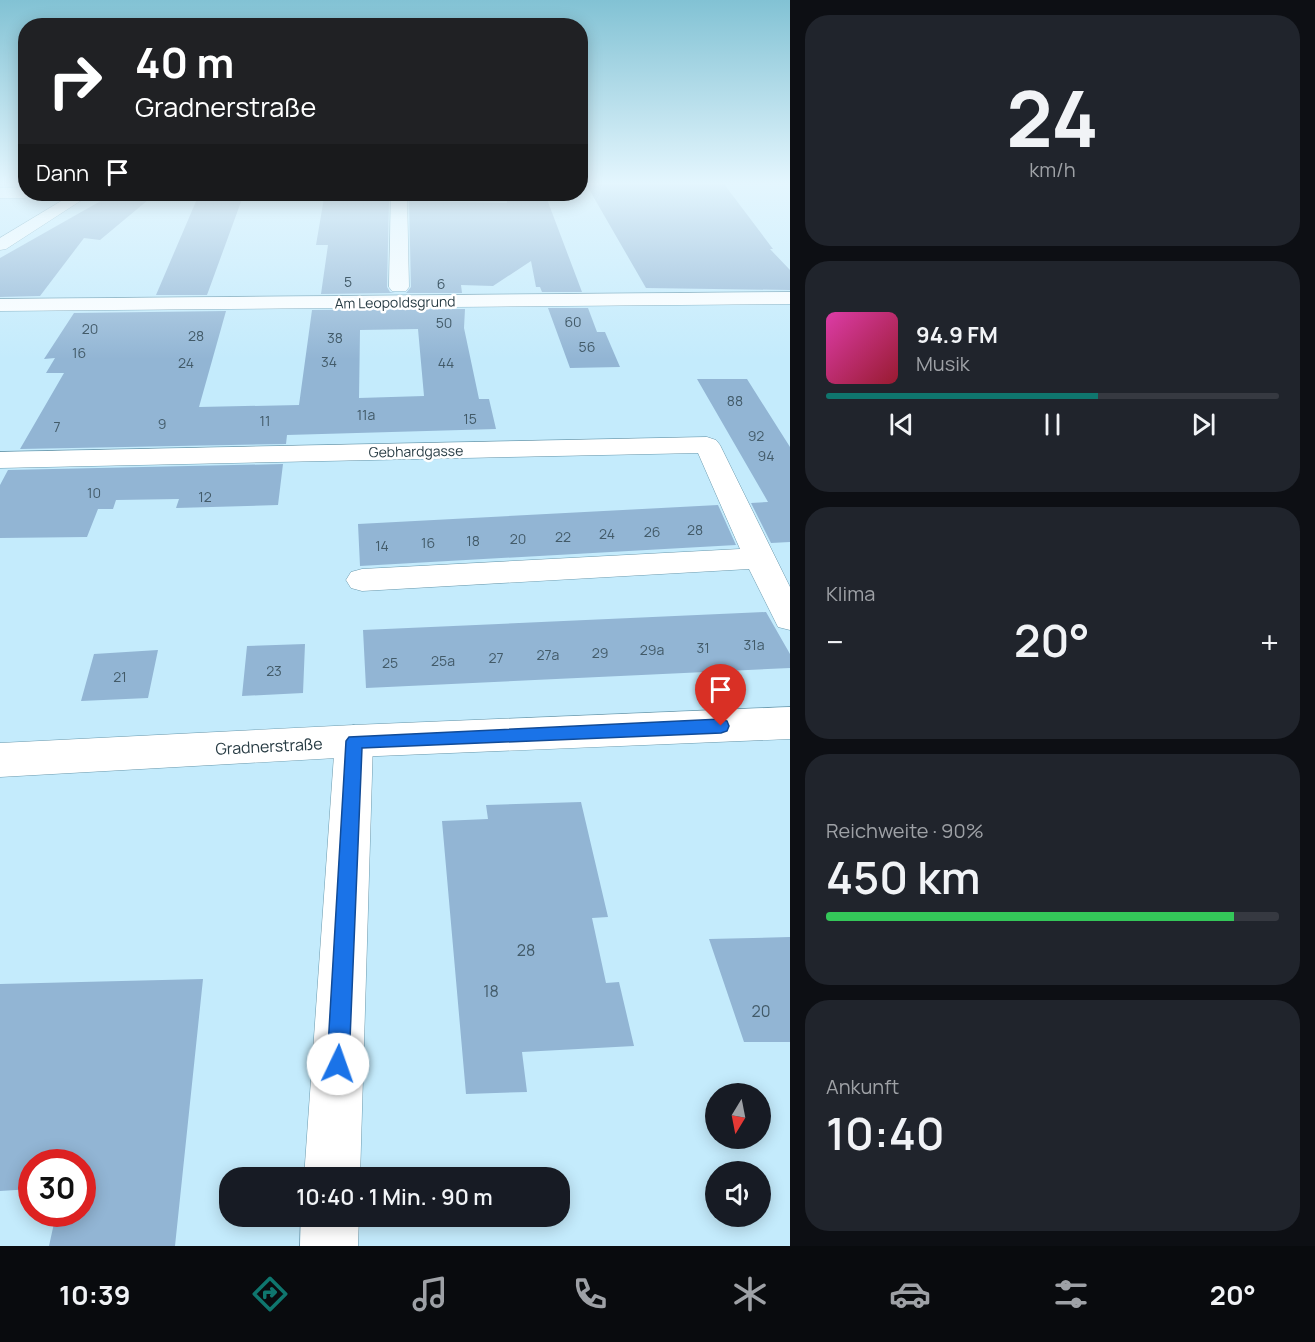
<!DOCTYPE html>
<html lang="de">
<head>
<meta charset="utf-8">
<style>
	body { margin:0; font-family:Manrope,sans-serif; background:#20242c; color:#f1f3f6; height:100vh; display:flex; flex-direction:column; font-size:22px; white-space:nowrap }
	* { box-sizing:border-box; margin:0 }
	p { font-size:20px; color:#9ea1a6 }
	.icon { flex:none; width:33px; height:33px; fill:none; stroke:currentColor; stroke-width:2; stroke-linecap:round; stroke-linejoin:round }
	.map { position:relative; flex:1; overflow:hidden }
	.side { display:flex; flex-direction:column; gap:15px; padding:15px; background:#0d0f14; width:525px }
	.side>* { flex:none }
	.hud { position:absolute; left:18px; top:18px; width:570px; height:183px; border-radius:24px; box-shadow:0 3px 15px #0003; background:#202124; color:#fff; overflow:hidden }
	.needle { width:39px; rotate:190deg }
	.buttons { position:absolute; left:705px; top:1083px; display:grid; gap:12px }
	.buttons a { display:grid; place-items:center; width:66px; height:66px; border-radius:50%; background:#171b24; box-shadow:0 3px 15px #0003; font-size:30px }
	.speed { position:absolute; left:18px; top:1149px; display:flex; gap:12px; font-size:30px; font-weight:700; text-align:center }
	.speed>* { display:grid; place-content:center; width:78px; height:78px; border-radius:50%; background:#171b24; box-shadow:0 3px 15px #0003; line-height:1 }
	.speed .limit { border:9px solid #d22; background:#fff; color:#111 }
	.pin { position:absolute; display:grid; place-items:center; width:51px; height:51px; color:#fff; margin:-62px -26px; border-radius:50% 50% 50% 0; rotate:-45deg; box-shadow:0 0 6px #0007 }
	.pin .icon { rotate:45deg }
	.me { position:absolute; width:66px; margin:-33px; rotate:3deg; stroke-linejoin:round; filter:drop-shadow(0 0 4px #0008) }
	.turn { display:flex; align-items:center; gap:21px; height:126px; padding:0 18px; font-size:27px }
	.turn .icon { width:78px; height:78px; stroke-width:2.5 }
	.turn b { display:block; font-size:42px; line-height:51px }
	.then { display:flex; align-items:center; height:57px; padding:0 18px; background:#0003; gap:12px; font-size:22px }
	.big { font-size:45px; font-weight:600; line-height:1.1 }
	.side .card { flex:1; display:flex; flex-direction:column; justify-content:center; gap:9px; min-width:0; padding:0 21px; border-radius:24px; background:#20242c }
	.side .dial { align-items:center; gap:0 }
	.dial b { font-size:78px; line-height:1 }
	.song { display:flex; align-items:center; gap:18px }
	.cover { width:72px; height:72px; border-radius:9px; background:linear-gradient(135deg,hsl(320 70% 55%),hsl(350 70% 35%)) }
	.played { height:6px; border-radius:3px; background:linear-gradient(90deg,#0f766e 60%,#363941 60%) }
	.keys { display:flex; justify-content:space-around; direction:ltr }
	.heat { display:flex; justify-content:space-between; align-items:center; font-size:33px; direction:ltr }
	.charge { height:9px; border-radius:4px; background:linear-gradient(90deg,#34c759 90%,#363941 0) }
	.trip { position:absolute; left:219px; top:1167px; width:351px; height:60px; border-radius:24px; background:#171b24; box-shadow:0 3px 15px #0003; font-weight:600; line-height:60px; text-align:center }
	.menu { display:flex; height:96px; justify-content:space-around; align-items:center; background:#090b0e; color:#9ea1a6 }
	.menu .icon { width:42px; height:42px }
	.menu .selected { color:#0f766e }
	.menu b { font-size:27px; color:#f1f3f6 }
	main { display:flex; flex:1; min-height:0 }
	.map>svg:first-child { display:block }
	.building { fill:#92b5d4; fill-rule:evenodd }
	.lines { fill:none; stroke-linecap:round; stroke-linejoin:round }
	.minor-casing { stroke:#6a99ad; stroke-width:1 }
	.secondary-casing { stroke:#6a99ad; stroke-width:1 }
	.minor { fill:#fff; fill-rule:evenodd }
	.secondary { fill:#fff; fill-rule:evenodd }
	.route { fill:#1a73e8; stroke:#114b97; stroke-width:1.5 }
	.labels { text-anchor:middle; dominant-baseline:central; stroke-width:5; stroke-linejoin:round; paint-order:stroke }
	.number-label { font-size:14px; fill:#425a68 }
	.far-street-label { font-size:14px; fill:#283c44; stroke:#fff }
	.street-label { font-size:16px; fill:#283c44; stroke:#fff }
	.near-number-label { font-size:16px; fill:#425a68 }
</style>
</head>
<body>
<main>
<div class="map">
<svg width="790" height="1246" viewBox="0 0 790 1246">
	<rect width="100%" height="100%" fill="#c4ebfc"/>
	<path class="building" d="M586 184H724L773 249H770L790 270V290L646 288Z
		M113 194H118L112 201 148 200 100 240 84 238 40 296 0 297V258Z
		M507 194H545L582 292H542L540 287H536L531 261 493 286 461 285 462 293H406L411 287 409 201 507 203Z
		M378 197V201H389L387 287 390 292 395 293 321 294 328 245H316L324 198Z
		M197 199H242L207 295H156Z
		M548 308H588L597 332H605L620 367 570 368Z
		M465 309 464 328 479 399H489L496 429 287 435 286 444 20 449 64 373H46L55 358 44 359 74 313 226 311 199 407 299 405 312 310ZM418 329 424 396 359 398 360 330Z
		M697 379H747L790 447V542L771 543 751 503 768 502Z
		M283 464 278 505 176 508 179 499 116 500 113 509H98L87 537 0 538V485L8 470Z
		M718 505 736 545 360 566 358 524Z
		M766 612 790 654V668L366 688 363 630Z
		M305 644 303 693 242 696 247 646Z
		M158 650 148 698 81 701 94 654Z
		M581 802 608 917 592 918 606 983 619 982 634 1046 522 1052 527 1092 466 1094 442 821 488 819 486 805Z
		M790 937V1042H744L709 939Z
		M203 979 175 1246H49L56 1214H82V1162H32V1189L0 1191V984Z"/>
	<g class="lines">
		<defs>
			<path id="minor" d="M0 188H26V194H33L26 198H0Z
				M73 194H91L6 249 0 250V238Z
				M391 194H407L409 287 406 291H392L389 287Z
				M790 292V304L0 311V299Z
				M707 437 716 440 720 445 790 587V630L778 627 749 569 362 591 351 588 346 580 351 572 362 569 740 549 698 453 0 468V452Z
				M354 725 367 729 373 741 360 1178H304L335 741 341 729Z
				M301 1216H359L358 1246H300Z"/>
			<path id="secondary" d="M790 707V739L354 757 0 777V743L354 725Z"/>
		</defs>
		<use href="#minor" class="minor-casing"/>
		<use href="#secondary" class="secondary-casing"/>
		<use href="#minor" class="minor"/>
		<use href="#secondary" class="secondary"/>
	</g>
	<linearGradient id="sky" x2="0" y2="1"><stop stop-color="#82c2d4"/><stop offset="0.51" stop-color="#e4f6fe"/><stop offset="1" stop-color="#e4f6fe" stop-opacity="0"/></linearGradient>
	<rect width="790" height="359" fill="url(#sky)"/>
	<path class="route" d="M721 719 727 721 729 726 727 731 721 733 362 748 349 1064 345 1071 338 1074 330 1071 327 1064 346 741 349 737Z"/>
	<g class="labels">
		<g class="number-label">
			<text x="348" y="281">5</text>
			<text x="441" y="283">6</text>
			<text x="573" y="321">60</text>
			<text x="444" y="322">50</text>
			<text x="90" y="328">20</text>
			<text x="196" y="335">28</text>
			<text x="335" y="337">38</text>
			<text x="587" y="346">56</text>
			<text x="79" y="352">16</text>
			<text x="329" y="361">34</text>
			<text x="186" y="362">24</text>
			<text x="446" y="362">44</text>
			<text x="735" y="400">88</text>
			<text x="366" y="414">11a</text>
			<text x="470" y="418">15</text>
			<text x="265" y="420">11</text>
			<text x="162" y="423">9</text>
			<text x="57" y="426">7</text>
			<text x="756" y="435">92</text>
			<text x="766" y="455">94</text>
			<text x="94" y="492">10</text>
			<text x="205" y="496">12</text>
			<text x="695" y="529">28</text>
			<text x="652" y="531">26</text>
			<text x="607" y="533">24</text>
			<text x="563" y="536">22</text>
			<text x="518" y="538">20</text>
			<text x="473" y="540">18</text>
			<text x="428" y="542">16</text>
			<text x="382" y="545">14</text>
			<text x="754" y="644">31a</text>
			<text x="703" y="647">31</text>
			<text x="652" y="649">29a</text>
			<text x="600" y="652">29</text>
			<text x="548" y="654">27a</text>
			<text x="496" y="657">27</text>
			<text x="443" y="660">25a</text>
			<text x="390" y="662">25</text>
			<text x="274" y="670">23</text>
			<text x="120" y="676">21</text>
		</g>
		<g class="far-street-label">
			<text transform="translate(395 302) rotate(-1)">Am Leopoldsgrund</text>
			<text transform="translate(416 451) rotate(-1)">Gebhardgasse</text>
		</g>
		<g class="street-label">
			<text transform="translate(269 746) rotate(-3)">Gradnerstraße</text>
		</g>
		<g class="near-number-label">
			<text x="526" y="950">28</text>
			<text x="491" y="991">18</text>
			<text x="761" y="1011">20</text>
		</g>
	</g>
</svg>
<div class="buttons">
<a><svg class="needle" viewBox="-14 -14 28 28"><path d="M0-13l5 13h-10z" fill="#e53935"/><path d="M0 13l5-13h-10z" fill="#9ea1a6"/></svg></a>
<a><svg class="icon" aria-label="sound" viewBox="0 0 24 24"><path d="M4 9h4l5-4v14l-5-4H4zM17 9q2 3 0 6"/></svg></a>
</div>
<div class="speed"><div class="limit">30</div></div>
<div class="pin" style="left:721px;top:726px;background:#d93025"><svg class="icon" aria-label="arrive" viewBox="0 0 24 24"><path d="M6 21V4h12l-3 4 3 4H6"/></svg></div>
<svg class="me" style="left:338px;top:1064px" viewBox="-20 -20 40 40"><circle r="19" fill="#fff"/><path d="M0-13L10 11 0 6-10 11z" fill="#1a73e8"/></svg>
<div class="trip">10:40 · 1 Min. · 90 m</div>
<div class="hud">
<div class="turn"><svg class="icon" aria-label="right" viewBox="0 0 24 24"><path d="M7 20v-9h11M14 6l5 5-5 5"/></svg><div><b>40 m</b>Gradnerstraße</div></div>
<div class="then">Dann<svg class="icon" aria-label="arrive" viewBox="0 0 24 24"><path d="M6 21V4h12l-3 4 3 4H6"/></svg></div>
</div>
</div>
<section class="side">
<div class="card dial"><b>24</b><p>km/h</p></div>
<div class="card">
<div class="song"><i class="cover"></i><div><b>94.9 FM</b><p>Musik</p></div></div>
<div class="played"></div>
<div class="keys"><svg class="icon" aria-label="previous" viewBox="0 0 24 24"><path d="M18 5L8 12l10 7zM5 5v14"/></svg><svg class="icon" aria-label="pause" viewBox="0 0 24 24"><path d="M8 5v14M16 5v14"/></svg><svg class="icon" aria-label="next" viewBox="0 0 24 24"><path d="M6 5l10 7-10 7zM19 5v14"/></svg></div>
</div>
<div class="card"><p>Klima</p>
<div class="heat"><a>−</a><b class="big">20°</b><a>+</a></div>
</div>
<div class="card"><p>Reichweite · 90%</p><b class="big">450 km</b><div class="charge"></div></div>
<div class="card"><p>Ankunft</p><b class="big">10:40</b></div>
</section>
</main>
<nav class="menu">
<b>10:39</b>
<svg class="icon selected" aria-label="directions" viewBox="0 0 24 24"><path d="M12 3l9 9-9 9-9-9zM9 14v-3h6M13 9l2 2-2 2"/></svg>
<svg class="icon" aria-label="music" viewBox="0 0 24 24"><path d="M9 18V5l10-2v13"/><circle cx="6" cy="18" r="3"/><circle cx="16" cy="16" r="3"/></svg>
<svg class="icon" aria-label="phone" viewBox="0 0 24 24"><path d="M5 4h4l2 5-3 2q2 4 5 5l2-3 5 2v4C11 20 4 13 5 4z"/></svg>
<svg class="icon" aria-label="climate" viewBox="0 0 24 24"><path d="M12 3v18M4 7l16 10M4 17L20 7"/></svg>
<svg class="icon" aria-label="car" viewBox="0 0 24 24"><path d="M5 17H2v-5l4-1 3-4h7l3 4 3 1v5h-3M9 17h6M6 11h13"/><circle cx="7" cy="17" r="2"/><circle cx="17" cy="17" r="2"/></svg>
<svg class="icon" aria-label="filters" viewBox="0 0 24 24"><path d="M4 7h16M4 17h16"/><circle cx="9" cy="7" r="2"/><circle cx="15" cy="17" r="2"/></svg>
<b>20°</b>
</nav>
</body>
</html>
